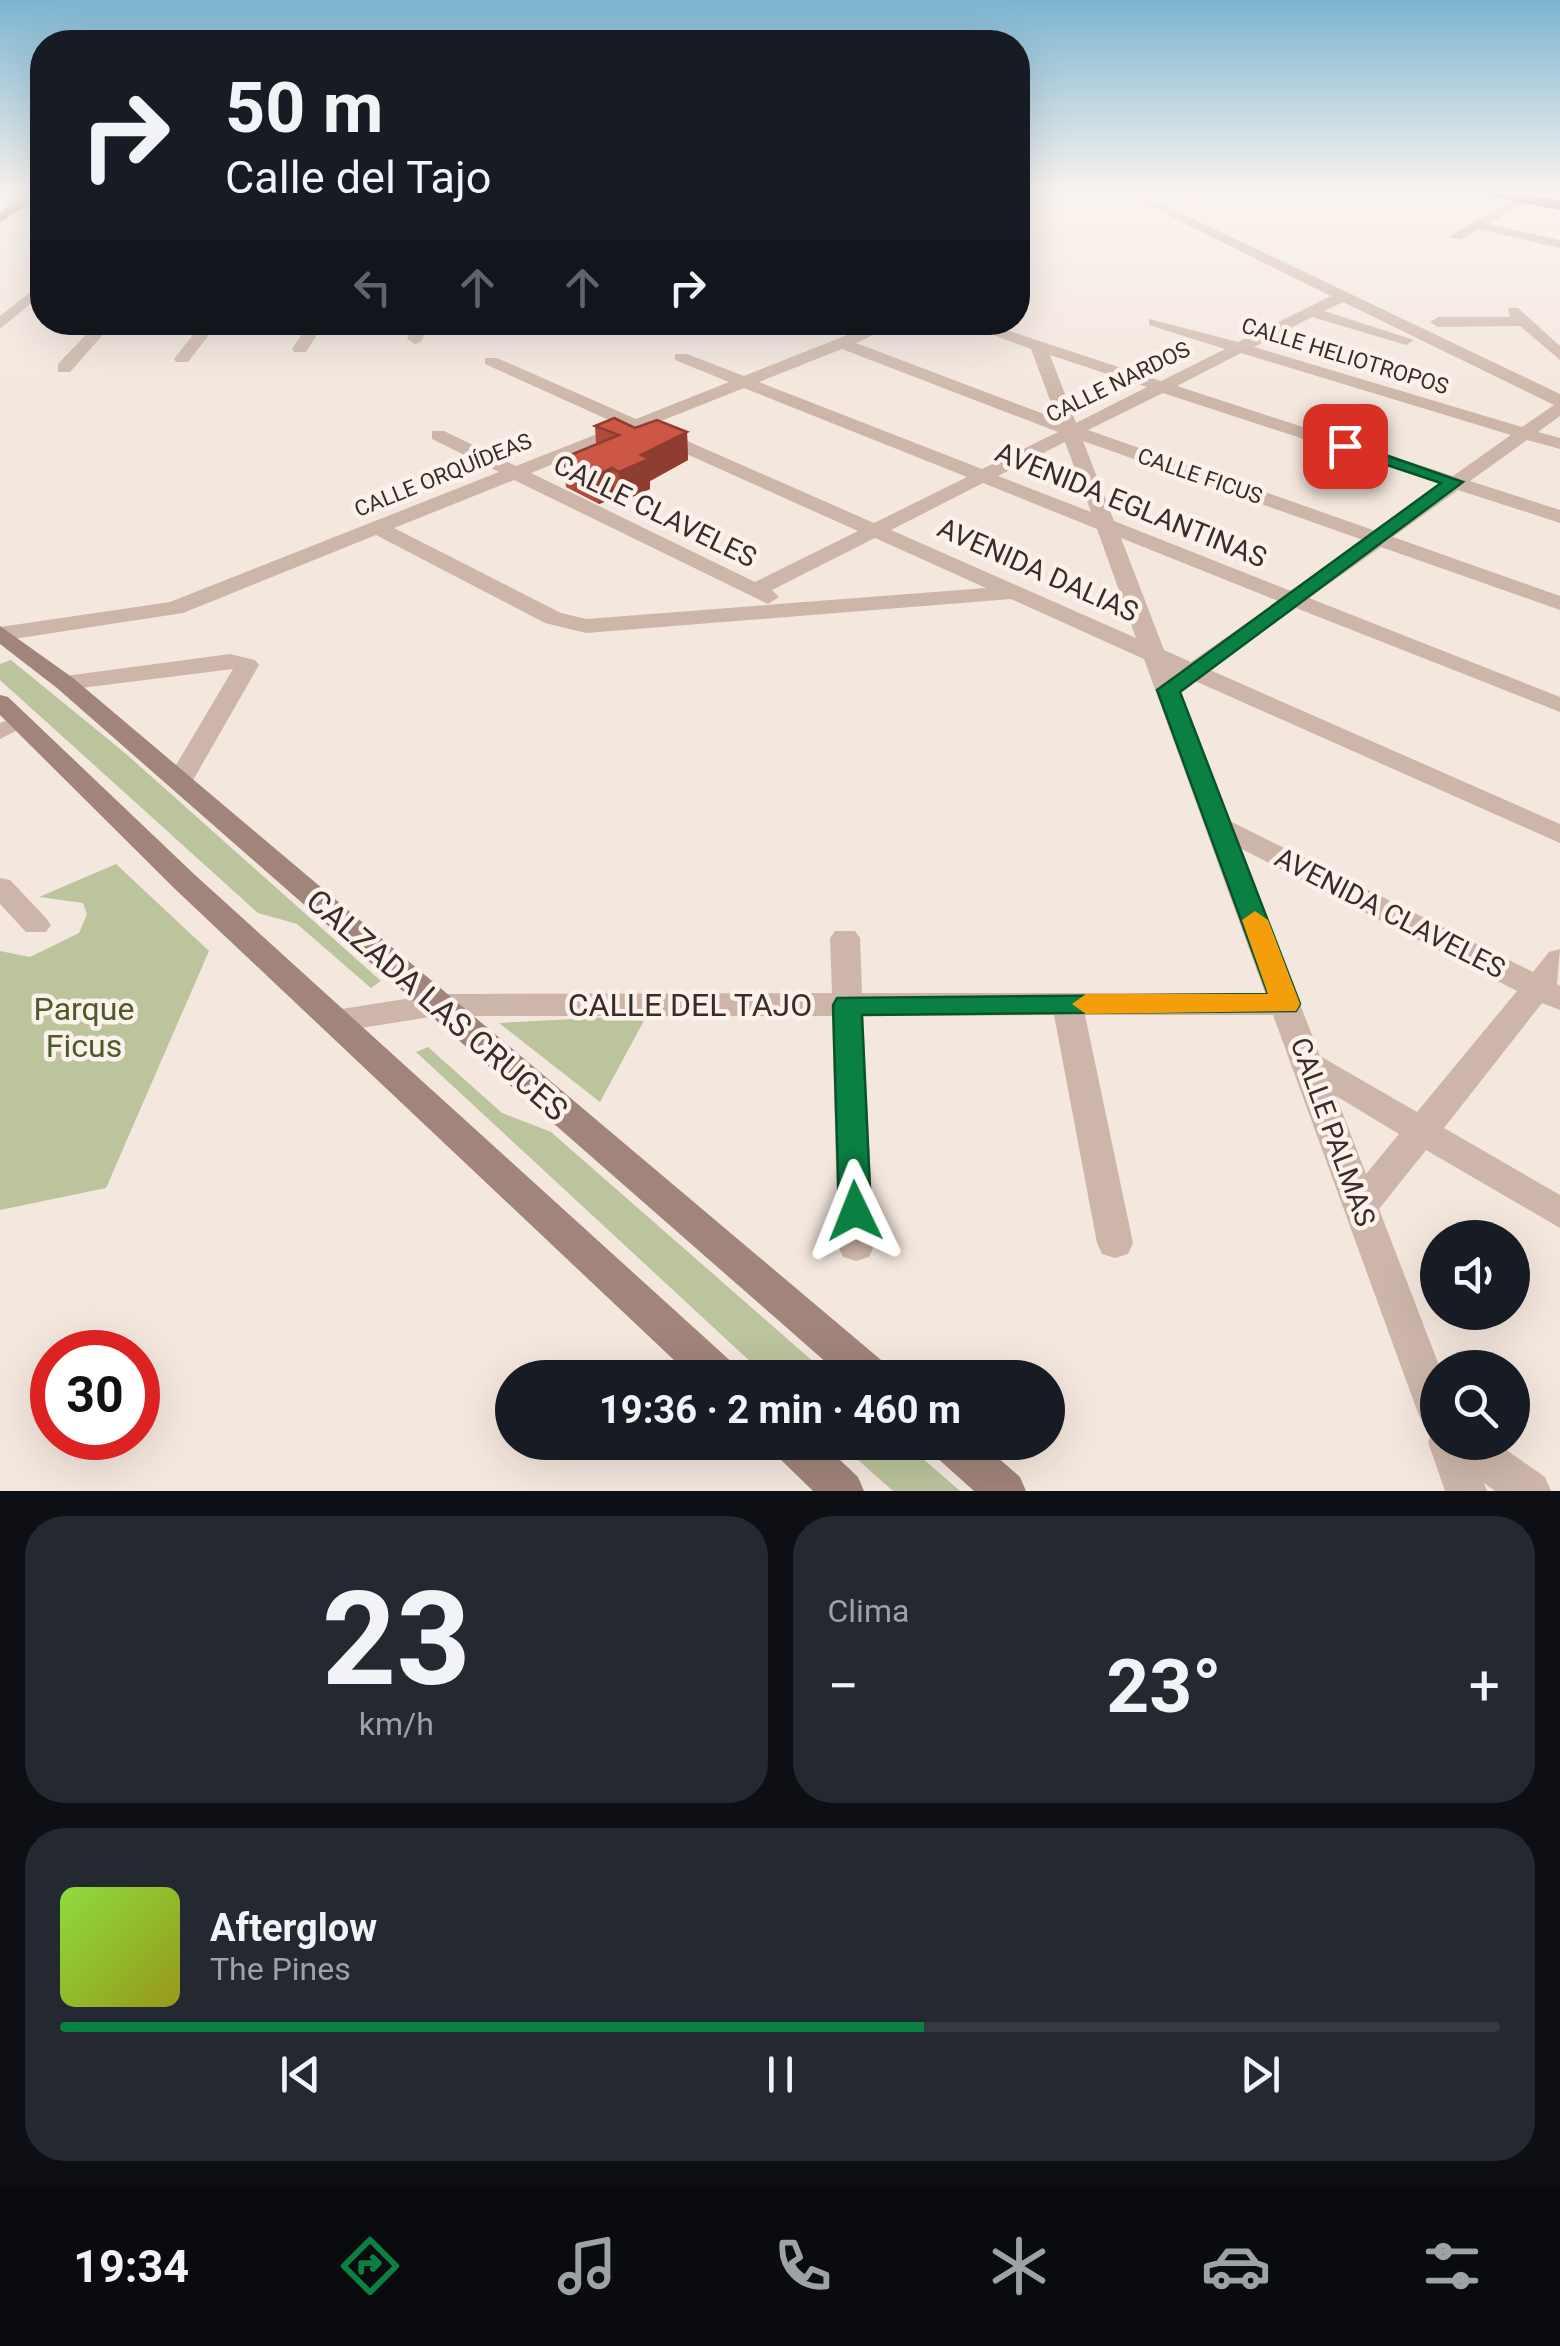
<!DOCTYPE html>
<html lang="es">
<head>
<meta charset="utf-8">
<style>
	body { margin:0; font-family:Roboto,sans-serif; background:#242831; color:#f1f3f6; height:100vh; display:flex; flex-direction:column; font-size:38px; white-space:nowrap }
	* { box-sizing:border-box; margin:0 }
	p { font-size:32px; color:#9ea1a6 }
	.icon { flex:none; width:55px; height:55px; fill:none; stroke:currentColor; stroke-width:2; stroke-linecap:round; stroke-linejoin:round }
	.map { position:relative; height:1491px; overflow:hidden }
	.drawer { display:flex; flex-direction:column; gap:25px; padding:25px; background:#0d0f14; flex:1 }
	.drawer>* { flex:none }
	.top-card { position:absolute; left:30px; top:30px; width:1000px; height:305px; border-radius:40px; box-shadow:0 10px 40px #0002; background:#171b24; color:#f1f3f6; overflow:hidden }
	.fabs { position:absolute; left:1420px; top:1220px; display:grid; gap:20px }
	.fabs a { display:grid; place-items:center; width:110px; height:110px; border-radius:50%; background:#171b24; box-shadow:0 10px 40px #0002; font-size:50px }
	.speed { position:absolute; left:30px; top:1330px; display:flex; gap:20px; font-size:50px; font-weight:700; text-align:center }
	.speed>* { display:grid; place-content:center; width:130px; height:130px; border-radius:50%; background:#171b24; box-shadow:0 10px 40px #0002; line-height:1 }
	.speed .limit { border:15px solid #d22; background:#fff; color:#111 }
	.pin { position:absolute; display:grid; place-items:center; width:85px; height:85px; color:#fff; margin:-42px; border-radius:20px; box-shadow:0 5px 15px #0006 }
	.me { position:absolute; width:110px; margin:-55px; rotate:358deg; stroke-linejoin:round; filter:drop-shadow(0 0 8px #0008) }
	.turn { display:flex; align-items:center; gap:35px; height:210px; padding:0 30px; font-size:45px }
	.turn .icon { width:130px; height:130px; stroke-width:2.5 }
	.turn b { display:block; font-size:70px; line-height:85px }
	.lanes { display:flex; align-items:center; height:95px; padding:0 30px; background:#0003; justify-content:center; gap:50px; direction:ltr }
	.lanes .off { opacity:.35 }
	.big { font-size:75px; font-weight:700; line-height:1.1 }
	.drawer .tile { flex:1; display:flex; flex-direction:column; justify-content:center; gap:15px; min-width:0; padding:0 35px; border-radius:40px; background:#242831 }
	.drawer .dial { align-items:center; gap:0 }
	.dial b { font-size:130px; line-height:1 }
	.song { display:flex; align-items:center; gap:30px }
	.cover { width:120px; height:120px; border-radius:15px; background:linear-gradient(135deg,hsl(90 70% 55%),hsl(60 70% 35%)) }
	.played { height:10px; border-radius:5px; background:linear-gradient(90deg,#0b8043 60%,#363941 60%) }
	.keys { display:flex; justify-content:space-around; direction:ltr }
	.heat { display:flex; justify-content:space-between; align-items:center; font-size:55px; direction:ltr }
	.drawer .tiles { flex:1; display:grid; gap:25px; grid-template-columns:1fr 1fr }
	.tile:last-child { grid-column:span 2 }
	.trip { position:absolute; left:495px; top:1360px; width:570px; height:100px; border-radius:50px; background:#171b24; box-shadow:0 10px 40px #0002; font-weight:700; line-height:100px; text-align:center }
	.menu { display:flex; height:160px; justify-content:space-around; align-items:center; background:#090b0e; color:#9ea1a6 }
	.menu .icon { width:70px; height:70px }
	.menu .current { color:#0b8043 }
	.menu b { font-size:45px; color:#f1f3f6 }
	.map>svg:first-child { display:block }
	.green { fill:#bbc49d }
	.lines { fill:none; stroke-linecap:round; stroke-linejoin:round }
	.street { fill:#cdb6a9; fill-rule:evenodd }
	.secondary { fill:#a1847a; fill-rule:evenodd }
	.highway { fill:#5b4540; fill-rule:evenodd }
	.wall { fill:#af4b3a }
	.shaded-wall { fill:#8f3d30 }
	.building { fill:#cc5744; stroke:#8f3d30; stroke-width:2.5 }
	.route { fill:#0b8043; stroke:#07532c; stroke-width:2.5 }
	.slow { fill:#f59e0b }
	.labels { text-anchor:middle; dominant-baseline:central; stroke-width:9; stroke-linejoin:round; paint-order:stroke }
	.far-street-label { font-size:22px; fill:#3a2d29; stroke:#fbf2eb }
	.street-label { font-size:28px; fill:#3a2d29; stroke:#fbf2eb }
	.near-street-label { font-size:32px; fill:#3a2d29; stroke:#fbf2eb }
	.near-park-label { font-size:32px; fill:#4e5a2b; stroke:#fbf2eb }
</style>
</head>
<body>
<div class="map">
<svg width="1560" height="1491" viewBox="0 0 1560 1491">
	<rect width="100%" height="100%" fill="#f4e7de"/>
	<path class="green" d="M11 660 125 753 381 981 371 988 297 924 258 913 0 680V664Z
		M116 864 209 951 106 1188 0 1210V951L30 957 79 933 87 914 83 903 39 897Z
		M647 1015 600 1102 499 1023Z
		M428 1047 502 1113 551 1132 831 1377H767L416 1052Z
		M839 1443H905L960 1491H893Z"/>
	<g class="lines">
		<path class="street" d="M1119 191H1135L1560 394V416L1538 432 1560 438V449L1527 440 1470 481 1560 510V523L1458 490 1393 537 1560 596V610L1381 547 1309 598 1560 697V712L1296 608 1210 670 1560 824V843L1195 681 1177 685 1230 821 1533 972 1549 952 1560 949 1557 984 1560 986V1010L1542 1003 1444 1128 1560 1195V1228L1426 1150 1379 1209 1440 1368 1438 1442H1495L1545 1477 1551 1491H1495L1484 1483 1487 1491H1445L1428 1442 1433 1430 1424 1426 1418 1413 1273 1015H1085L1133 1243 1128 1254 1115 1258 1102 1254 1097 1243 1054 1015 863 1016 874 1246 869 1257 856 1261 843 1257 838 1246 832 1016H437L335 1032 324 1029 319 1021 324 1013 335 1010 437 994 832 993 830 938 835 931H855L860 938 862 993H1265L1144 659 1011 599 586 633 545 623 376 535 183 613 0 641V627L170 602 499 472 432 439V431H444L516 466 620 425 485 364V358H497L636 419 729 382 675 360V354H687L744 376 880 322H902L856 343 1057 419 1031 349 958 322H982L1161 381 1225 349 1149 325V319L1238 342 1331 296ZM1343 302 1554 405 1522 427 1254 347 1312 317 1406 345 1414 340 1324 311ZM842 349 1058 432 982 469 759 382ZM1241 353 1511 435 1453 476 1177 386ZM1050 355 1147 387 1076 423ZM744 388 967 477 874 523 651 425ZM1163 393 1441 484 1376 531 1088 430ZM635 431 858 531 755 582 531 473ZM1083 441 1363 540 1291 591 1114 521ZM1065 442 1091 512 998 476ZM514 480 768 604 779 597 772 590 875 538 986 588 586 619 561 613 394 528ZM983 483 1097 529 1136 638 891 530ZM1121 538 1278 601 1191 662 1164 650ZM1240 848 1517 991 1417 1112 1320 1056ZM1336 1096 1399 1134 1366 1174Z
			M1522 195 1527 202 1488 224 1560 240V248L1478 229 1460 240 1448 237Z
			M42 201V209L16 211 10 207Z
			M42 283V294L0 329V316Z
			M1508 308H1518L1560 346V360L1520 326 1438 327 1430 322 1438 317H1510Z
			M98 322H114L70 372H58V364Z
			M203 322H219L188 362H176L174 359Z
			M310 322H325L306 352H294L292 349Z
			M415 322H431L421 342 415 344 407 339Z
			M230 654 255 660 259 665 192 782 179 790 166 782 233 669 65 690 53 683 65 676Z
			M22 715 34 722 0 739V723Z
			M0 878 10 880 46 918 51 925 46 932H26L0 904Z"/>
		<path class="secondary" d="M30 191 42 194 0 223V213Z
			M0 626 73 678 887 1365 892 1378H844L57 688 0 644Z
			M0 695 8 697 195 875 735 1365 740 1378H693L175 889 0 715Z
			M771 1442H821L858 1477 864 1491H813L777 1456Z
			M929 1442H980L1020 1477 1026 1491H974L935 1456Z"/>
		<path class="highway" d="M1461 191H1498L1560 200V210Z"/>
	</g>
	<path class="wall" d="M1162 191H1212L1192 198Z
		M595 426 687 432 688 460 650 481V489L621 502 614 498 599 504 566 487 563 458 596 444Z"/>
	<path class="shaded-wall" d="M1193 191H1212L1192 198Z
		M687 432 688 460 650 481V489L621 502 619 472 641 455Z
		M612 468 614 498 599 504 597 475Z"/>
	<path class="building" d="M614 418 635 428 657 420 687 432 641 455 649 459 619 472 612 468 597 475 563 458 619 435 595 426Z"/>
	<linearGradient id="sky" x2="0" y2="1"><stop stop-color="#7cb4d1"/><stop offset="0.48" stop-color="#faf4f0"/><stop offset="1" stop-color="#faf4f0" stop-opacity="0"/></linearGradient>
	<rect width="1560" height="400" fill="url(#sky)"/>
	<path class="route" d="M1345 441 1463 482 1180 692 1300 1004 1296 1011 862 1015 871 1211 866 1221 855 1225 844 1221 839 1211 833 1005 837 998 1268 994 1157 690 1441 483 1339 449 1337 446Z"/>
	<path class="slow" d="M1255 911 1268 920 1300 1004 1296 1011 1086 1014 1072 1004 1086 994H1268L1242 920Z"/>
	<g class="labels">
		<g class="far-street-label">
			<text transform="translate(1345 356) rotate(17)">CALLE HELIOTROPOS</text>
			<text transform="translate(1118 382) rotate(-26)">CALLE NARDOS</text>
			<text transform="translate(443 475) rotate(-22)">CALLE ORQUÍDEAS</text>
			<text transform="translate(1200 476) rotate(19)">CALLE FICUS</text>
		</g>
		<g class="street-label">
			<text transform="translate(1131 505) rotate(22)">AVENIDA EGLANTINAS</text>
			<text transform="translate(655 511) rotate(26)">CALLE CLAVELES</text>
			<text transform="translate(1038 570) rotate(24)">AVENIDA DALIAS</text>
			<text transform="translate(1390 913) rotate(27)">AVENIDA CLAVELES</text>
			<text transform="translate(1333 1132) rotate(70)">CALLE PALMAS</text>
		</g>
		<g class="near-street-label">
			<text transform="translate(437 1005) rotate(41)">CALZADA LAS CRUCES</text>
			<text x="690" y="1005">CALLE DEL TAJO</text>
		</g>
		<g class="near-park-label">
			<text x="84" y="1009">Parque<tspan x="84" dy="37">Ficus</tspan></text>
		</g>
	</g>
</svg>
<div class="fabs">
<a><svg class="icon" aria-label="sound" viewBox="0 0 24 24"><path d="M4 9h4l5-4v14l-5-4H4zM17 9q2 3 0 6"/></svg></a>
<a><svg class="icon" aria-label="search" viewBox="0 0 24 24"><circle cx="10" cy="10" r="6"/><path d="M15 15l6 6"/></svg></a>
</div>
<div class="speed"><div class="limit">30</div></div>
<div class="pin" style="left:1345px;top:446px;background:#d93025"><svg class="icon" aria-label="arrive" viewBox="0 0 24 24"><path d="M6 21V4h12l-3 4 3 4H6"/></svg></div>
<svg class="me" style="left:855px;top:1211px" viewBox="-20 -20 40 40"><path d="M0-17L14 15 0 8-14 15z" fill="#0b8043" stroke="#fff" stroke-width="4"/></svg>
<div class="trip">19:36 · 2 min · 460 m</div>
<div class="top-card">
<div class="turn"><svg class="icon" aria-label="right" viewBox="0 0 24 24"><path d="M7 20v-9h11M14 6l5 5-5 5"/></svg><div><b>50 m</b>Calle del Tajo</div></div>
<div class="lanes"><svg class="icon off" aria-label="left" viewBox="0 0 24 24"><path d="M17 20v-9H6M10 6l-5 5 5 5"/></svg><svg class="icon off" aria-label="ahead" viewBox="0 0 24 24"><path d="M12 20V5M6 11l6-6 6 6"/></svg><svg class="icon off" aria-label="ahead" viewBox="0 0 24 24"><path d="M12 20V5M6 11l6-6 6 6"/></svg><svg class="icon" aria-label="right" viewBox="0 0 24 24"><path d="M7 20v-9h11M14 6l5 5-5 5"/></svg></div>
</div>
</div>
<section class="drawer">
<div class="tiles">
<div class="tile dial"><b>23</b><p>km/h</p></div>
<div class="tile"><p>Clima</p>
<div class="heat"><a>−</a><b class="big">23°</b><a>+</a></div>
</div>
<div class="tile">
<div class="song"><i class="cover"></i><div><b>Afterglow</b><p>The Pines</p></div></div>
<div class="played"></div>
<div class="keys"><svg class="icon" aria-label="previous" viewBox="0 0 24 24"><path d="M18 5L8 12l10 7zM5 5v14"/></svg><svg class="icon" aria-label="pause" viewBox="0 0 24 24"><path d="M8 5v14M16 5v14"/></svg><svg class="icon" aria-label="next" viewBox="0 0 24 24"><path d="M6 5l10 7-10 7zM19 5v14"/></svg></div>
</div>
</div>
</section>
<nav class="menu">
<b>19:34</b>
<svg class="icon current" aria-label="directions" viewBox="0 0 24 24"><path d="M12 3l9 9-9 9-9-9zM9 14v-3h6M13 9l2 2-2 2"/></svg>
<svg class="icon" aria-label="music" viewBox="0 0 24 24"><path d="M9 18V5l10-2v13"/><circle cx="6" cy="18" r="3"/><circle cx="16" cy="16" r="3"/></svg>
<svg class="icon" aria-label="phone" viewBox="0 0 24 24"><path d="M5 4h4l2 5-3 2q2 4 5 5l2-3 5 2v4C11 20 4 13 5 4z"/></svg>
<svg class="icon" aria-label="climate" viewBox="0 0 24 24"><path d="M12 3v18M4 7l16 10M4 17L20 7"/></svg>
<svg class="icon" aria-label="car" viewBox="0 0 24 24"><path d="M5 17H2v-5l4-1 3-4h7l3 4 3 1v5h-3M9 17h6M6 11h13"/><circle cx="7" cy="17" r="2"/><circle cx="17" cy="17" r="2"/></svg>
<svg class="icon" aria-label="filters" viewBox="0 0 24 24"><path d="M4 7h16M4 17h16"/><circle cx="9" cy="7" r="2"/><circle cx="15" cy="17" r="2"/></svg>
</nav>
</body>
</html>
